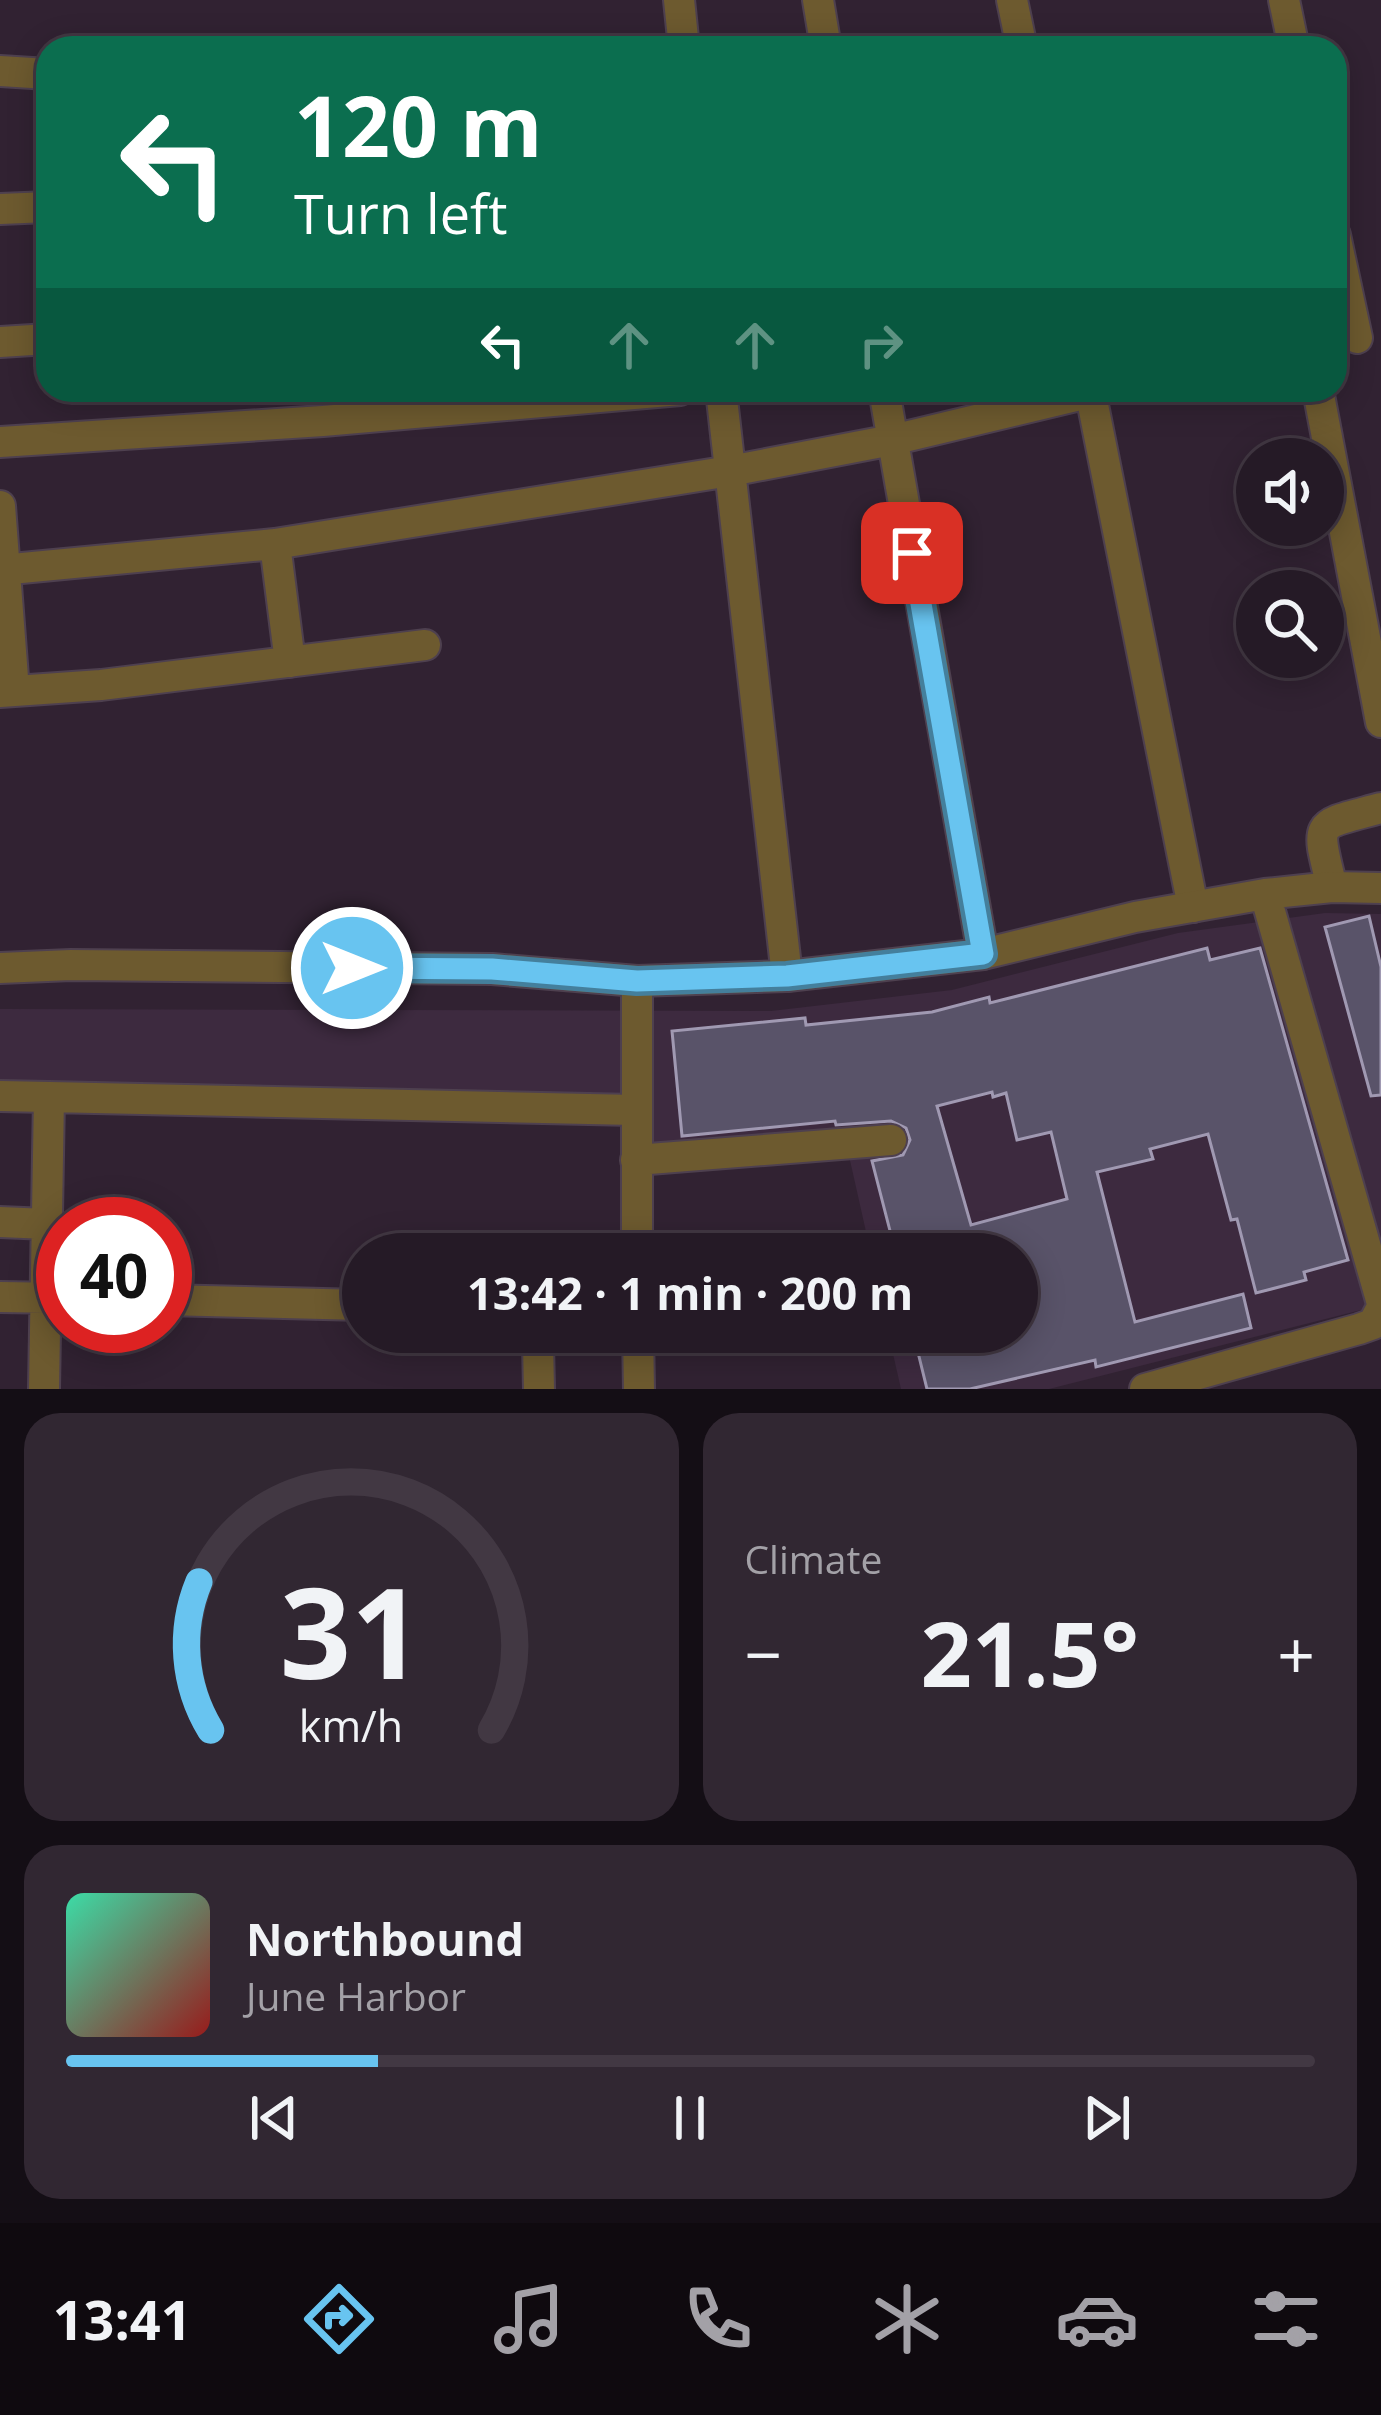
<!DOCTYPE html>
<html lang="en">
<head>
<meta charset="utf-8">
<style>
	body { margin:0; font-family:"Open Sans",sans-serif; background:#312732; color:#f1f3f6; height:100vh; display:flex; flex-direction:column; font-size:45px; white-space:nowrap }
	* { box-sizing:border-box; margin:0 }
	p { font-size:39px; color:#a3a1a7 }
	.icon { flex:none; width:66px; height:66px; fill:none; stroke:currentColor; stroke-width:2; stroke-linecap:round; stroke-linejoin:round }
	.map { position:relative; height:1389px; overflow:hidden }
	.drawer { display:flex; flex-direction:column; gap:24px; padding:24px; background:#140e15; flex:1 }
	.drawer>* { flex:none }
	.top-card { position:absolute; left:36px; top:36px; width:1311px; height:366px; border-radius:36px; box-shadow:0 6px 30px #0003,0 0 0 3px #423843; background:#0b6e4f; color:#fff; overflow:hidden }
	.buttons { position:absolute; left:1236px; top:438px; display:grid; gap:24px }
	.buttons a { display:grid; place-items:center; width:108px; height:108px; border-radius:50%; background:#251a26; box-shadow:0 6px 30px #0003,0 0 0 3px #423843; font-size:60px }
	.speed { position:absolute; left:36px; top:1197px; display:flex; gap:24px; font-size:60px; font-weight:700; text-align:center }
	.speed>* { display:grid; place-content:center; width:156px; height:156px; border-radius:50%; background:#251a26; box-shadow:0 6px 30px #0003,0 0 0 3px #423843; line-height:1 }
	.speed .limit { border:18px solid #d22; background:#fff; color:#111 }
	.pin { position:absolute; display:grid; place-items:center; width:102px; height:102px; color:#fff; margin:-51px; border-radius:24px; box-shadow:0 6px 18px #0006 }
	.me { position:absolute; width:132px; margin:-66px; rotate:90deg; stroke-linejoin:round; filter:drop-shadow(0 0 9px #0008) }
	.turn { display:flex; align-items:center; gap:42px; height:252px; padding:0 60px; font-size:54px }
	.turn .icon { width:156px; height:156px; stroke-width:2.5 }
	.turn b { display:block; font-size:84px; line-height:102px }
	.lanes { display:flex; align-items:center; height:114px; padding:0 60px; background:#0003; justify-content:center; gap:60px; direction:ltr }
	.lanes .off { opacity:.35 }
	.big { font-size:90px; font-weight:700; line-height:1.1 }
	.drawer .tile { flex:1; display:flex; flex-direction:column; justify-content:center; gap:18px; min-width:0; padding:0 42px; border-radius:36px; background:#312732 }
	.drawer .dial { align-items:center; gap:0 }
	.dial svg { height:312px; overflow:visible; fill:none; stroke:#423843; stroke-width:7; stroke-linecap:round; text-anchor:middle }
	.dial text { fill:#f1f3f6; stroke:none }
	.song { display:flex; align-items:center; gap:36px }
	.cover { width:144px; height:144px; border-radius:18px; background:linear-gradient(135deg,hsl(160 70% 55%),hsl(0 70% 35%)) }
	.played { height:12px; border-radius:6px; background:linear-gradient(90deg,#68c4f0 25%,#423843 25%) }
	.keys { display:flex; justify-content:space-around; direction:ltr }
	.heat { display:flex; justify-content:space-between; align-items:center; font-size:66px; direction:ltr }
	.drawer .tiles { flex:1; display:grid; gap:24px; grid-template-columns:1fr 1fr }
	.tile:last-child { grid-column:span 2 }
	.trip { position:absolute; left:342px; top:1233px; width:696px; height:120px; border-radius:60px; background:#251a26; box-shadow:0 6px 30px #0003,0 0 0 3px #423843; font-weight:700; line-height:120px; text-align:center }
	.tabs { display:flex; height:192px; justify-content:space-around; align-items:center; background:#0f0a0f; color:#a3a1a7 }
	.tabs .icon { width:84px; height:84px }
	.tabs .current { color:#68c4f0 }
	.tabs b { font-size:54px; color:#f1f3f6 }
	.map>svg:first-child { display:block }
	.built { fill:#3d2a3f }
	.building { fill:#595369; stroke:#a099b2; stroke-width:3; fill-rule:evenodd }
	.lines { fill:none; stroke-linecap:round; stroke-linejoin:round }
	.minor-casing { stroke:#4e404f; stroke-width:34 }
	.tertiary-casing { stroke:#4e404f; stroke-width:34 }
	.minor { stroke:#6d5a2f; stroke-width:30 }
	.tertiary { stroke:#6d5a2f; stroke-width:30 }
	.route-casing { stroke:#447f9c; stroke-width:30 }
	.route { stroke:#68c4f0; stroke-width:21 }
</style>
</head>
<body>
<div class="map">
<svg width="1381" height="1389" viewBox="0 0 1381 1389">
	<rect width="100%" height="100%" fill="#312232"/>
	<path class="built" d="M1325 913 1381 914V1305L1049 1389H901L888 1332H1017V1254H871L845 1138 645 1149 648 1100 0 1098V1009L771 1011 952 990 1178 933Z"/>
	<path class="building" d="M1369 916 1381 967V1095L1371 1096 1325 927Z
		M1207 948 1210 960 1260 948 1348 1260 1304 1272 1306 1280 1256 1293 1237 1219 1231 1220 1208 1134 1150 1149 1153 1159 1097 1172 1135 1322 1243 1294 1251 1328 1096 1367 1095 1360 970 1389H927L913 1332H949L951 1341 983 1332H1017V1254H896L872 1161 903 1155 910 1140 906 1128 891 1121 836 1125 835 1121 682 1136 672 1031 805 1018 806 1025 932 1012 989 997 990 1003ZM992 1092 993 1097 1006 1093 1017 1140 1051 1132 1067 1199 971 1225 937 1106Z"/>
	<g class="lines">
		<defs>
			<path id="minor" d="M679 0 684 48
				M818 0 826 48
				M1012 0 1022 48
				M1284 0 1294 48
				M0 71 48 74
				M0 209 48 207
				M1335 235 1357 338
				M0 342 48 339
				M721 390 787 976
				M884 390 983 954
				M1090 390 1193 907
				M1318 390 1381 722
				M0 442 323 421 680 390
				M0 506 14 691
				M275 544 290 662
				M0 570 275 544 730 471 892 440 1101 390
				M0 692 101 685 425 645
				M1332 887C1315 819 1314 826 1381 808
				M637 981V1254
				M0 1096 49 1097
				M636 1160 891 1140
				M0 1222 47 1224
				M0 1297 63 1298
				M165 1300 363 1305
				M534 1332 538 1344 539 1389
				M638 1332 639 1389
				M44 1389 49 1097 635 1110"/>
			<path id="tertiary" d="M1265 894 1381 1300
				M0 968 71 965 492 969 637 981 787 976 983 954 1135 917 1265 894 1332 887 1381 888
				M1145 1389 1359 1329 1373 1324 1381 1309"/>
		</defs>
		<use href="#minor" class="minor-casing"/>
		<use href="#tertiary" class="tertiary-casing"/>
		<use href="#minor" class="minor"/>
		<use href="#tertiary" class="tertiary"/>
	</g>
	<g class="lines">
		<defs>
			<path id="route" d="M352 968 492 969 637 981 787 976 983 954 912 553"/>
		</defs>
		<use href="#route" class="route-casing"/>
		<use href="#route" class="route"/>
	</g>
</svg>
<div class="buttons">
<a><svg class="icon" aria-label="sound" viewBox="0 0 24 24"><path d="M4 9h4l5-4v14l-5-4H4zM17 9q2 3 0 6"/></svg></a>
<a><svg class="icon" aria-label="search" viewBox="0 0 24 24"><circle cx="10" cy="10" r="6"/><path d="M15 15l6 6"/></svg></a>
</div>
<div class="speed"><div class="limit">40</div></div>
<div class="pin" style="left:912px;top:553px;background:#d93025"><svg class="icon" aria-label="arrive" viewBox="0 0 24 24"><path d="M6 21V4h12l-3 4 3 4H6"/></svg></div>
<svg class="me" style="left:352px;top:968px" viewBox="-20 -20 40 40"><circle r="17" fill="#68c4f0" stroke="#fff" stroke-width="3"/><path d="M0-11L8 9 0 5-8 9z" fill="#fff"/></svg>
<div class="trip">13:42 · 1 min · 200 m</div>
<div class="top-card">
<div class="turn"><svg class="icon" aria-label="left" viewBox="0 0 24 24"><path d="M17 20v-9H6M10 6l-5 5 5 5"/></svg><div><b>120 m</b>Turn left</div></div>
<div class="lanes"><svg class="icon" aria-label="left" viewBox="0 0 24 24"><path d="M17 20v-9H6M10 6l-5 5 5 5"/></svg><svg class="icon off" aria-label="ahead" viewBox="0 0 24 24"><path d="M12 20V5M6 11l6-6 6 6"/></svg><svg class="icon off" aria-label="ahead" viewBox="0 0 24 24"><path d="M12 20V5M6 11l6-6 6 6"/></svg><svg class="icon off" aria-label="right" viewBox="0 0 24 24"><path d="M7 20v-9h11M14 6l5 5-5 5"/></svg></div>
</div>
</div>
<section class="drawer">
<div class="tiles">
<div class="tile dial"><svg viewBox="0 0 100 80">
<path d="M14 69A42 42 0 1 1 86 69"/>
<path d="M14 69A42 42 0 0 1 11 31" stroke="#68c4f0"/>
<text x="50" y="56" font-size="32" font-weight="700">31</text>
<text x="50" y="72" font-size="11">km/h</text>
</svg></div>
<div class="tile"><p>Climate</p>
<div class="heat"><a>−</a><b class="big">21.5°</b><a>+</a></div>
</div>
<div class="tile">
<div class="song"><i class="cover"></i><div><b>Northbound</b><p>June Harbor</p></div></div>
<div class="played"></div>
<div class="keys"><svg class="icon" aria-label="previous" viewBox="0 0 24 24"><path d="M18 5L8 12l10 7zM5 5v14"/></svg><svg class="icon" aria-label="pause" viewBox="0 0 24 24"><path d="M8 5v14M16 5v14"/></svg><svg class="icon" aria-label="next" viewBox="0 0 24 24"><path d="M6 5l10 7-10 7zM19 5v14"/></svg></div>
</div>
</div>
</section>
<nav class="tabs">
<b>13:41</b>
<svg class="icon current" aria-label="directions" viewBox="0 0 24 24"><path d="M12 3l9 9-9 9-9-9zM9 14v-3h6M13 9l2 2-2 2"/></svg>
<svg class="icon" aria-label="music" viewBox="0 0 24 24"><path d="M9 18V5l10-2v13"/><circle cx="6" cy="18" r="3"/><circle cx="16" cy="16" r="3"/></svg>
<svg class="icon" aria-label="phone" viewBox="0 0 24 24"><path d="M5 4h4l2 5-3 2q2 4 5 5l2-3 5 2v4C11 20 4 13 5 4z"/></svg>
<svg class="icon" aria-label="climate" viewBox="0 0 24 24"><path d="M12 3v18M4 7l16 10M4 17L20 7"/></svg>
<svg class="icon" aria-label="car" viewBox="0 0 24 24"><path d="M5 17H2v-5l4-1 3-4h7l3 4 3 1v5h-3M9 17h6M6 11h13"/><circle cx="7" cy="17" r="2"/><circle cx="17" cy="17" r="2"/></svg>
<svg class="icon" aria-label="filters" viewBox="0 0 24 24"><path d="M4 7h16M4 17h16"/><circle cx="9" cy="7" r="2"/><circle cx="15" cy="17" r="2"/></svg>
</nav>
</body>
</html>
